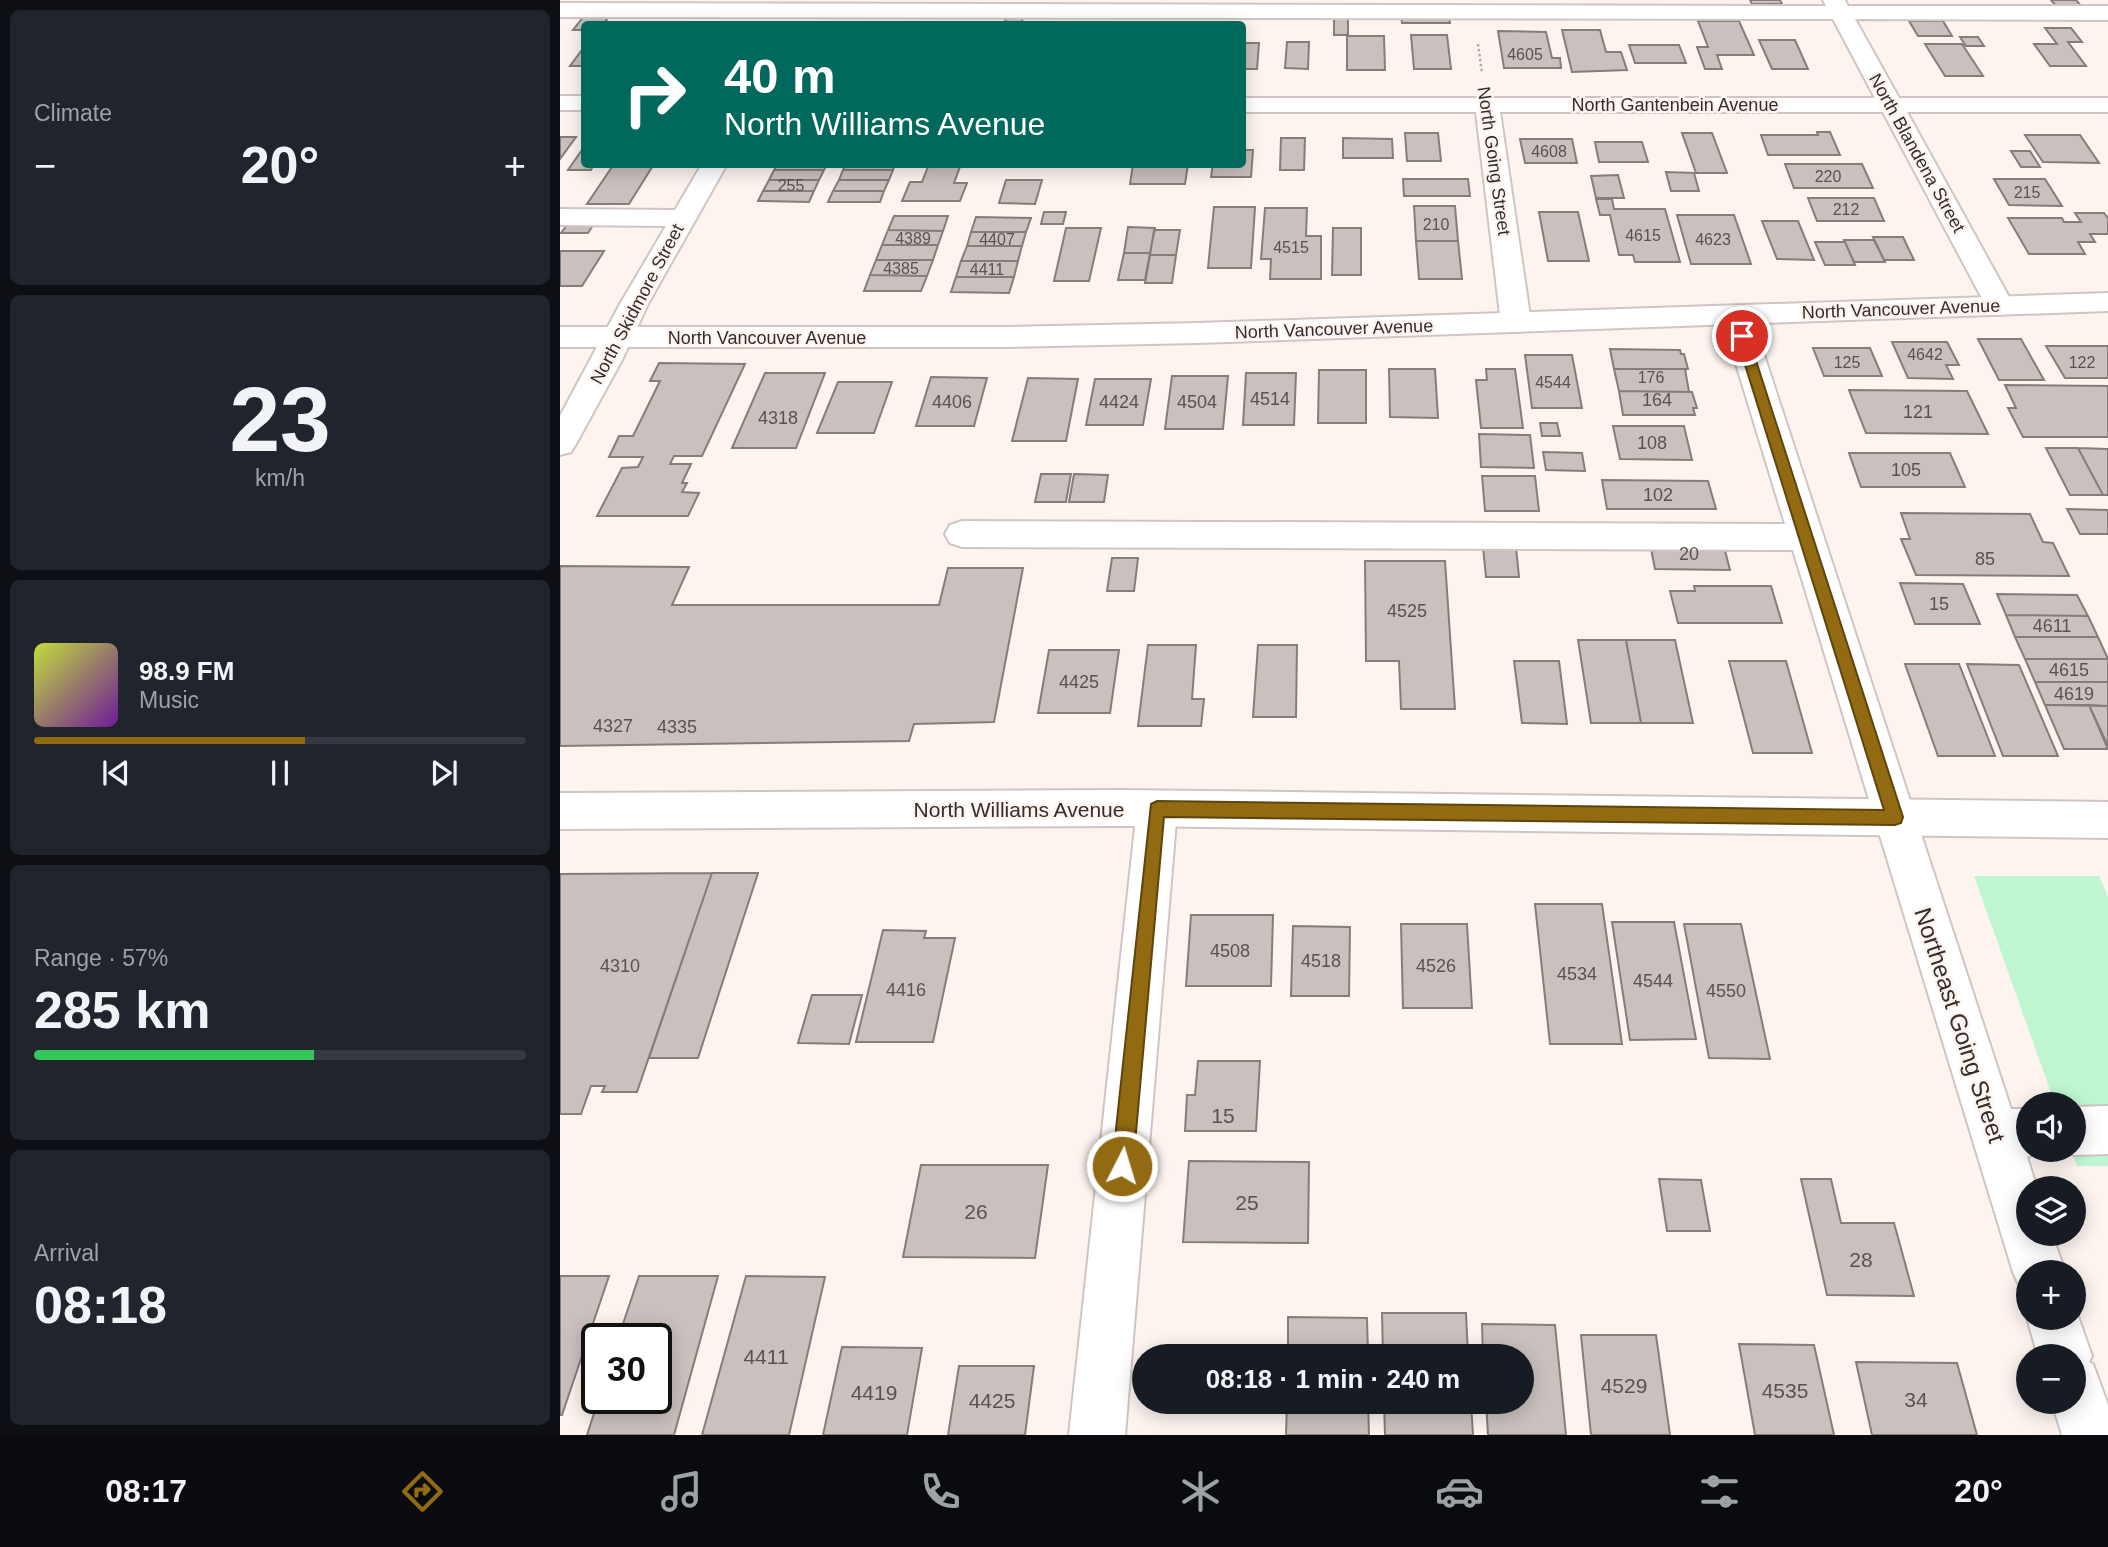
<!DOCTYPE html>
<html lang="en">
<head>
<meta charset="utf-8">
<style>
	body { margin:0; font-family:Helvetica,sans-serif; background:#20242c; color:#f1f3f6; height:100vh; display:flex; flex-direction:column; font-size:26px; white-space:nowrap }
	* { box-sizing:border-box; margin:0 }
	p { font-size:23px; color:#9ea1a6 }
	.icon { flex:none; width:38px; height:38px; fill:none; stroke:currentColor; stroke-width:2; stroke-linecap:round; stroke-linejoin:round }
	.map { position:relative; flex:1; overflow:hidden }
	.sheet { display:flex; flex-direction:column; gap:10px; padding:10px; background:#0d0f14; width:560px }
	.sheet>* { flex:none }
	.hud { position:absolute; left:21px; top:21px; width:665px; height:147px; border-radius:7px; box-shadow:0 4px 18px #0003; background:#00695c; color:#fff; overflow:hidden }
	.buttons { position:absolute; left:1456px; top:1092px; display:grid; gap:14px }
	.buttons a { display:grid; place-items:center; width:70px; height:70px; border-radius:50%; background:#171b24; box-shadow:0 4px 18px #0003; font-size:35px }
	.speed { position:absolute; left:21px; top:1323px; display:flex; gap:14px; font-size:35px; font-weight:700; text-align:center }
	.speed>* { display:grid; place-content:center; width:91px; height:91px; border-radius:50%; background:#171b24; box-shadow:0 4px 18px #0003; line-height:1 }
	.speed .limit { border:4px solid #111; border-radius:10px; background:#fff; color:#111 }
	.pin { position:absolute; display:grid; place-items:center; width:60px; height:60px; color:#fff; margin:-30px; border:4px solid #fff; border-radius:50%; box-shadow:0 2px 7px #0007 }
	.me { position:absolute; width:77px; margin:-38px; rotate:5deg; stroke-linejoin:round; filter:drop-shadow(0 0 5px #0008) }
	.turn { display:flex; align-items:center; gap:24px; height:147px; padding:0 28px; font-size:32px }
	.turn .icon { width:91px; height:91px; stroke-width:2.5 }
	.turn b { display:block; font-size:49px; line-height:60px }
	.big { font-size:52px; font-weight:600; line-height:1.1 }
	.sheet .tile { flex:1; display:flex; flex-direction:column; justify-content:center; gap:10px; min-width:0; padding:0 24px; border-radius:10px; background:#20242c }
	.sheet .dial { align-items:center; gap:0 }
	.dial b { font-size:91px; line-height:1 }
	.song { display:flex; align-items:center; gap:21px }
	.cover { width:84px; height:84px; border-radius:10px; background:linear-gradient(135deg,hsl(70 70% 55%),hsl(280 70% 35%)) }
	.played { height:7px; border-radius:4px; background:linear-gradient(90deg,#916a12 55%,#363941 55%) }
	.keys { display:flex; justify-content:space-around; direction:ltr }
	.heat { display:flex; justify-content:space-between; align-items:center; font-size:38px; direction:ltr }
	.charge { height:10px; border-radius:5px; background:linear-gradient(90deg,#34c759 57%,#363941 0) }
	.trip { position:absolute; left:572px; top:1344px; width:402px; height:70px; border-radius:35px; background:#171b24; box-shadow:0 4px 18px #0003; font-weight:600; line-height:70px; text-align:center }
	.tabs { display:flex; height:112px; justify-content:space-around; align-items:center; background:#090b0e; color:#9ea1a6 }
	.tabs .icon { width:49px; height:49px }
	.tabs .on { color:#916a12 }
	.tabs b { font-size:32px; color:#f1f3f6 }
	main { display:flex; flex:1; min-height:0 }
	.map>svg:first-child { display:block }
	.green { fill:#bff6d1 }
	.building { fill:#cac1be; stroke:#857d7a; stroke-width:2 }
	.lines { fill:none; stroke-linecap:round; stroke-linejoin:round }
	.minor-casing { stroke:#cfc6c3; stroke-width:4 }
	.major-casing { stroke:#cfc6c3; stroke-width:4 }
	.path { stroke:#b2aba8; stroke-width:2.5; stroke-dasharray:2.5 2.5; stroke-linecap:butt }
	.minor { fill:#fff; fill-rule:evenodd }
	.major { fill:#fff; fill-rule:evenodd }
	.route { fill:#916a12; stroke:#5e450c; stroke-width:2 }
	.labels { text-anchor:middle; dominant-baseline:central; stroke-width:5; stroke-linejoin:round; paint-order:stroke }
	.far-number-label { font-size:16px; fill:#575350 }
	.far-street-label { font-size:18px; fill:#312e2c; stroke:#fdf4f0 }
	.number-label { font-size:18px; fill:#575350 }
	.street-label { font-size:21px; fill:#312e2c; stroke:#fdf4f0 }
	.near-number-label { font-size:21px; fill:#575350 }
	.near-street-label { font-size:24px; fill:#312e2c; stroke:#fdf4f0 }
</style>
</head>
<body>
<main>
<section class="sheet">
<div class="tile"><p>Climate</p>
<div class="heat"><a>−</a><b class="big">20°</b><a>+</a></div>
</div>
<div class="tile dial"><b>23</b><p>km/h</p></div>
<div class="tile">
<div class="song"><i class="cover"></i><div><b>98.9 FM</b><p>Music</p></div></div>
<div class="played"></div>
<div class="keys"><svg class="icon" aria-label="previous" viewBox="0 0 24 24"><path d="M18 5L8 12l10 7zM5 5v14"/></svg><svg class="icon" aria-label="pause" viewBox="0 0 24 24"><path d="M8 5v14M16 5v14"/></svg><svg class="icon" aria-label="next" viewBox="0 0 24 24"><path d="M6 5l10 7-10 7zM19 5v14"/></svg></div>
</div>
<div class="tile"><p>Range · 57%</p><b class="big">285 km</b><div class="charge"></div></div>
<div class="tile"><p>Arrival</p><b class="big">08:18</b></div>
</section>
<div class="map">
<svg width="1548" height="1435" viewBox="0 0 1548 1435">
	<rect width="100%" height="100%" fill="#fdf4f0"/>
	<path class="green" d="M1414 876H1539L1548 897V1166H1517L1511 1150H1514V1104H1495Z"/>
	<path class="building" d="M1190 0H1220L1222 4H1192Z
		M1491 0H1516L1522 7H1497Z
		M24 16H50L43 24H24V30H13Z
		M447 16H464L461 24H444Z
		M841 16 889 17 890 23H842Z
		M774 19H788V35H774Z
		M1138 21H1179L1194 55H1157L1162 69H1145L1137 47H1148Z
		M1349 21H1383L1392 36H1358Z
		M1485 28H1511L1522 42H1508L1526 66H1490L1474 44H1497Z
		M1002 30H1040L1046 52H1061L1067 70 1012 72Z
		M938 31 986 32 992 58H1000L1001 68H944Z
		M851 35H887L891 69H854Z
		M787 36H824L825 70H787Z
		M1400 37H1418L1424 46H1406Z
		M1199 40H1235L1248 69H1212Z
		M727 42H749L748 69 725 68Z
		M682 43H699L697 69H682Z
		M1365 44H1402L1423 76H1385Z
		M1069 45H1119L1126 63H1075Z
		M24 47V66H10Z
		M1257 132H1270L1280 155H1208L1201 135H1258Z
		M845 133H878L881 161H847Z
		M1122 133H1152L1167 173H1134L1139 191H1111L1106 172 1136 173Z
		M1465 135H1520L1539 163 1483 162Z
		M0 137H16L0 159Z
		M721 138H745L744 170H720Z
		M783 138 832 139 833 158H783Z
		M960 139H1012L1017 163H965Z
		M1035 142H1082L1088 162H1039Z
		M24 147V164H34L31 170H8Z
		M682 150H693L691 177H651L653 164H682Z
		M1451 151H1470L1480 167H1461Z
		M54 164H94L69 204H27Z
		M217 164H267L264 170H214Z
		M286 164H335L333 170H283Z
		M369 164H401L394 183H407L400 201H342L350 182H362Z
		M573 164H628L625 184H570Z
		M1225 164H1302L1313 188H1234Z
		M214 170H264L259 180H209Z
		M283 170H333L329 180H279Z
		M1058 175 1064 198H1036L1031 176Z
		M843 179H908L910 196H844Z
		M1434 179H1485L1502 206 1449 205Z
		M209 180H259L254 191H203Z
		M279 180H329L324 191H273Z
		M446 180H482L475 204 439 203Z
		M203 191H254L249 202 198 201Z
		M273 191H324L320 202H268Z
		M1248 198H1314L1324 221H1257Z
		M1036 199H1052L1054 209H1105L1120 262H1075L1073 255H1059L1050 215H1040Z
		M854 206H895L898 241H856Z
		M654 207H695L691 268H648Z
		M705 208H747L746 236H761V279H710L711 259H701Z
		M484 212H506L503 224H481Z
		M979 212H1018L1029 261H988Z
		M1515 213H1544L1548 218V234H1530L1535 242H1518L1525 254H1469L1448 218H1502L1504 222H1521Z
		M1117 215H1174L1191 264H1131Z
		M334 216H388L383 231 328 230Z
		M416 217 471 218 466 232H411Z
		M1202 221H1238L1254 260 1217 259Z
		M7 225H33L28 233H1Z
		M568 227 595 228 590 253H564Z
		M506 228H541L529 281H494Z
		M773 228H801V275H772Z
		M328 230 383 231 378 245H322Z
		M594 230H620L616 255H590Z
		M411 232H466L462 246H407Z
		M1313 237H1343L1354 260H1324Z
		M1284 240H1314L1325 262H1294Z
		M856 241H898L902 279H859Z
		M1255 242H1285L1295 265H1265Z
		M322 245H378L373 260H316Z
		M407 246H462L458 261H401Z
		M0 251H44L22 286H0Z
		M564 253H590L585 280H558Z
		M590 255H616L612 283H585Z
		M316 260H373L367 276 310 275Z
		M401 261H458L454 277H396Z
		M310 275 367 276 361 291H304Z
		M396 277H454L449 293 391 292Z
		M1418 339H1461L1484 380H1439Z
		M1332 342H1387L1399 365H1386L1393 379 1348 378Z
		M1486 346H1548V378H1505Z
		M1253 348H1310L1322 376H1264Z
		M1050 349 1120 350 1121 354H1124L1128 369H1054Z
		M965 355H1012L1022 408H972Z
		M99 363 185 364 142 456H114L110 464H131L122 483H127L122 492 139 493 128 516H37L62 468 78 467 83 457H49L59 436H73L100 381H90Z
		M829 369H875L878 418 830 417Z
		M926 369H955L963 428H921L916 380H927Z
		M1054 369H1125L1129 392 1059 391Z
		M759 370H806V423H758Z
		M205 373H265L236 448H172Z
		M686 373H736L734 425H683Z
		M612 376H668L663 429H605Z
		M371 377 427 378 414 426H356Z
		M468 378 518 379 506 441H452Z
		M535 379H591L583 425H526Z
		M278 382H332L314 433H257Z
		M1445 385 1548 386V437H1463L1448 408H1456Z
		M1289 390 1407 391 1428 434 1306 433Z
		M1059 391 1132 392 1137 408H1133L1135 415H1063Z
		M980 423H997L1000 436H982Z
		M1053 426H1124L1132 460 1060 459Z
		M919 434 970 435 974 468 921 467Z
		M1486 448H1518L1543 495H1510Z
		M1518 448 1548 449V495H1543Z
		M983 452 1022 453 1025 471 986 470Z
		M1289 453H1390L1405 487H1301Z
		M481 474H511L506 502H475Z
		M514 474 548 475 544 502H509Z
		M922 476H975L979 511H925Z
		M1042 480 1148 481 1156 509H1047Z
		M1507 509 1548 510V534H1520Z
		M1341 513 1470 514 1483 542 1493 543 1509 576 1356 575 1341 539H1350Z
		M1089 539H1162L1170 570 1095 569Z
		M923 547H956L959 577H926Z
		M552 558H578L574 591H547Z
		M805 561H885L895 709H841L839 661H806Z
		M0 566 129 567 112 605H379L388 568H463L434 722 354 724 349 741 0 746Z
		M1340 583 1403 584 1420 624H1355Z
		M1134 586H1211L1222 623H1118L1110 591H1135Z
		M1437 594 1517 595 1528 616 1446 615Z
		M1446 615 1528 616 1538 637H1455Z
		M1455 637H1538L1548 659H1465Z
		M1018 640H1066L1081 723H1031Z
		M1066 640H1115L1133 723H1081Z
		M588 645H636L632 699H644L641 726H578Z
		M698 645H737L736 717H693Z
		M489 650H559L550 713H478Z
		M1465 659H1548V682H1475Z
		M954 661H999L1007 724 962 723Z
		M1169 661H1226L1252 753H1193Z
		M1345 664H1399L1435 756H1378Z
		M1407 664 1459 665 1498 756H1443Z
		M1475 682H1548V706L1485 705Z
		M1485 705H1529L1548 749H1504Z
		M1529 705 1548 706V746Z
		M152 873H198L138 1058H89Z
		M152 873 77 1092H42L45 1086H31L21 1114H0V874Z
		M975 904H1042L1062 1044H990Z
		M631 915H713L711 986H626Z
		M1052 922H1114L1136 1039 1070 1040Z
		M841 924H907L912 1008H843Z
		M1124 924H1181L1210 1059 1149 1058Z
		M733 926 790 927 789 996H731Z
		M323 930 366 931 364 938H395L373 1042H296Z
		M252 995H302L289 1044 238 1043Z
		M638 1061H700L696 1131H625L627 1095H635Z
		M629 1161 749 1162 748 1243 623 1242Z
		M361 1165H488L475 1258 343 1257Z
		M1099 1179 1141 1180 1150 1231H1107Z
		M1241 1179H1271L1281 1223H1334L1354 1296 1267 1295Z
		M0 1276H49L2 1415H0Z
		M79 1276H158L114 1435H27L39 1398H96V1339H58Z
		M186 1276 265 1277 229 1435H142Z
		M822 1313H906L908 1356H823Z
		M728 1317 807 1318 808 1356H728Z
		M922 1324 995 1325 1006 1435H928L926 1402H962V1356H923Z
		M1021 1335H1096L1110 1435H1031Z
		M1179 1344 1254 1345 1274 1435H1195Z
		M282 1347 362 1348 347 1435H263Z
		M1296 1362 1397 1363 1417 1435H1312Z
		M399 1366H474L465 1435H388Z
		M727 1402H808L809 1435H726Z
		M824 1402H911L913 1435H825Z"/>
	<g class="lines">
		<defs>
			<path id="minor" d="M1263 0H1285L1288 6H1548V20L1295 19 1339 98H1548V112H1347L1454 306 1450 312 1440 315 1430 312 1426 306 1323 112H940L971 323 966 330 956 332 946 330 941 323 916 112H682V98H1315L1273 19 0 17V3L1266 6Z
				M0 96H24V110H0Z
				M142 164H167L88 304 62 360 16 444 11 452 0 455V416L60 304 106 226 0 225V209L115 210Z
				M1176 306 1186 308 1191 315 1451 1109H1468V1150H1485L1467 1157 1477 1188H1468V1234H1492L1505 1272H1468V1293L1461 1290 1453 1272 1233 550 402 547 390 543 385 534 390 525 402 521 1225 524 1161 315 1166 308Z
				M597 791 611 796 617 809 565 1435H509L577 809 583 796Z
				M1548 1106V1154L1514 1155 1501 1150H1514V1107Z
				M1514 1305 1532 1356 1529 1362 1533 1364 1548 1405V1435H1502L1492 1402H1514V1356H1478L1467 1318 1468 1314V1318H1514Z"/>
			<path id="major" d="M1548 293V311L638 343 444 347H0V327H444L638 323Z
				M561 790 1548 802V838L561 826 0 829V793Z"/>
		</defs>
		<use href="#minor" class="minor-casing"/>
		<use href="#major" class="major-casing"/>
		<path class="path" d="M918 44 922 73"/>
		<use href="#minor" class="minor"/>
		<use href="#major" class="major"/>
	</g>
	<path class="route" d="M1182 332 1188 336 1343 817 1341 823 1335 825 604 817 573 1166 570 1173 562 1176 555 1173 552 1166 591 804 597 801 1324 810 1176 336Z"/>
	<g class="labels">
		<g class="far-number-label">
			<text x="965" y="54">4605</text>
			<text x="989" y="151">4608</text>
			<text x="1268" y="176">220</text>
			<text x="231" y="185">255</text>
			<text x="1467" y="192">215</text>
			<text x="1286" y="209">212</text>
			<text x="876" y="224">210</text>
			<text x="1083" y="235">4615</text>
			<text x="353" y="238">4389</text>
			<text x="437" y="239">4407</text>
			<text x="1153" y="239">4623</text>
			<text x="731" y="247">4515</text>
			<text x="341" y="268">4385</text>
			<text x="427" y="269">4411</text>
			<text x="1365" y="354">4642</text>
			<text x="1287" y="362">125</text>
			<text x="1522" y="362">122</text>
			<text x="1091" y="377">176</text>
			<text x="993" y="382">4544</text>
		</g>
		<g class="far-street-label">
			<text x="1115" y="105">North Gantenbein Avenue</text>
			<text transform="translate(1357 153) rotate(61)">North Blandena Street</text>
			<text transform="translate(934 161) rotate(82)">North Going Street</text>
			<text transform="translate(77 304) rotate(-62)">North Skidmore Street</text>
			<text transform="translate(1341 309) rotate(-2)">North Vancouver Avenue</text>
			<text transform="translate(774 329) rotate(-2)">North Vancouver Avenue</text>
			<text x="207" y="338">North Vancouver Avenue</text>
		</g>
		<g class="number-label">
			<text x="710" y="399">4514</text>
			<text x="1097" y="400">164</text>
			<text x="392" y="402">4406</text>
			<text x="559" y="402">4424</text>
			<text x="637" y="402">4504</text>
			<text x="1358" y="412">121</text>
			<text x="218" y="418">4318</text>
			<text x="1092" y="443">108</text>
			<text x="1346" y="470">105</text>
			<text x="1098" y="495">102</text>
			<text x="1129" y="554">20</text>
			<text x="1425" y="559">85</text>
			<text x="1379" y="604">15</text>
			<text x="847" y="611">4525</text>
			<text x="1492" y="626">4611</text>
			<text x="1509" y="670">4615</text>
			<text x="519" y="682">4425</text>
			<text x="1514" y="694">4619</text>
			<text x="53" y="726">4327</text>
			<text x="117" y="727">4335</text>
			<text x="670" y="951">4508</text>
			<text x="761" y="961">4518</text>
			<text x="60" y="966">4310</text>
			<text x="876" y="966">4526</text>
			<text x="1017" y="974">4534</text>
			<text x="1093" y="981">4544</text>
			<text x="346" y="990">4416</text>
			<text x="1166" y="991">4550</text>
		</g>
		<g class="street-label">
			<text x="459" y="809">North Williams Avenue</text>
		</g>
		<g class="near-number-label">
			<text x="663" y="1115">15</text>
			<text x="687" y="1202">25</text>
			<text x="416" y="1211">26</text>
			<text x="1301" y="1259">28</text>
			<text x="206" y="1356">4411</text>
			<text x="1064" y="1385">4529</text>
			<text x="1225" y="1390">4535</text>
			<text x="314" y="1392">4419</text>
			<text x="1356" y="1399">34</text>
			<text x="432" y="1400">4425</text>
		</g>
		<g class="near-street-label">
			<text transform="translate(1400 1025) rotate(72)">Northeast Going Street</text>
		</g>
	</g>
</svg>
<div class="buttons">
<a><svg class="icon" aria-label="sound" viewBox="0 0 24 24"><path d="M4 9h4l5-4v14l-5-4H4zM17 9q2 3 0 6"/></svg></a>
<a><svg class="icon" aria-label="layers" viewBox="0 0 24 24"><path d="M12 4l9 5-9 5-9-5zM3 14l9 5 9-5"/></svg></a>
<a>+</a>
<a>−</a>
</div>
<div class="speed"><div class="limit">30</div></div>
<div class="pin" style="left:1182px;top:336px;background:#d93025"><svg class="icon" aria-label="arrive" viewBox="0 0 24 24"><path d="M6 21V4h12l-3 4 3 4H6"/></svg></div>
<svg class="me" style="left:562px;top:1166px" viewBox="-20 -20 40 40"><circle r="17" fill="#916a12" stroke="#fff" stroke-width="3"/><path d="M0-11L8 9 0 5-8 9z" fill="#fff"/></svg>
<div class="trip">08:18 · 1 min · 240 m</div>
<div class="hud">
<div class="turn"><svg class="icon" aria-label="right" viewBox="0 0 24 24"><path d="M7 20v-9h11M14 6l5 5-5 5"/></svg><div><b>40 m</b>North Williams Avenue</div></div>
</div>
</div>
</main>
<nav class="tabs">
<b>08:17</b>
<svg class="icon on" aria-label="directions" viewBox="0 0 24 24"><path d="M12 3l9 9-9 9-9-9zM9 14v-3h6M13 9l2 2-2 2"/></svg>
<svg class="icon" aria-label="music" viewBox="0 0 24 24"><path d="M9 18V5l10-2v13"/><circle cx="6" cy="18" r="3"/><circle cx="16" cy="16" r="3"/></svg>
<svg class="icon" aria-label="phone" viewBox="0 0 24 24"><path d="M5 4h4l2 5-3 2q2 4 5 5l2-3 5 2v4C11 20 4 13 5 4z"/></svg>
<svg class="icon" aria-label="climate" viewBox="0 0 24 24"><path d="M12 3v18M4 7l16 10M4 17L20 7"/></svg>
<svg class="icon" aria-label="car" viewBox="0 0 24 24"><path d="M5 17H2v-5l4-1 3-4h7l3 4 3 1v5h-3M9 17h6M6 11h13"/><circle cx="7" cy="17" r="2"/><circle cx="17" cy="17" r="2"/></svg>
<svg class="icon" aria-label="filters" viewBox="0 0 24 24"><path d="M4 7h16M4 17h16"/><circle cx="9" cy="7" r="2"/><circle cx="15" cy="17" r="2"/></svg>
<b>20°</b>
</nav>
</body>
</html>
